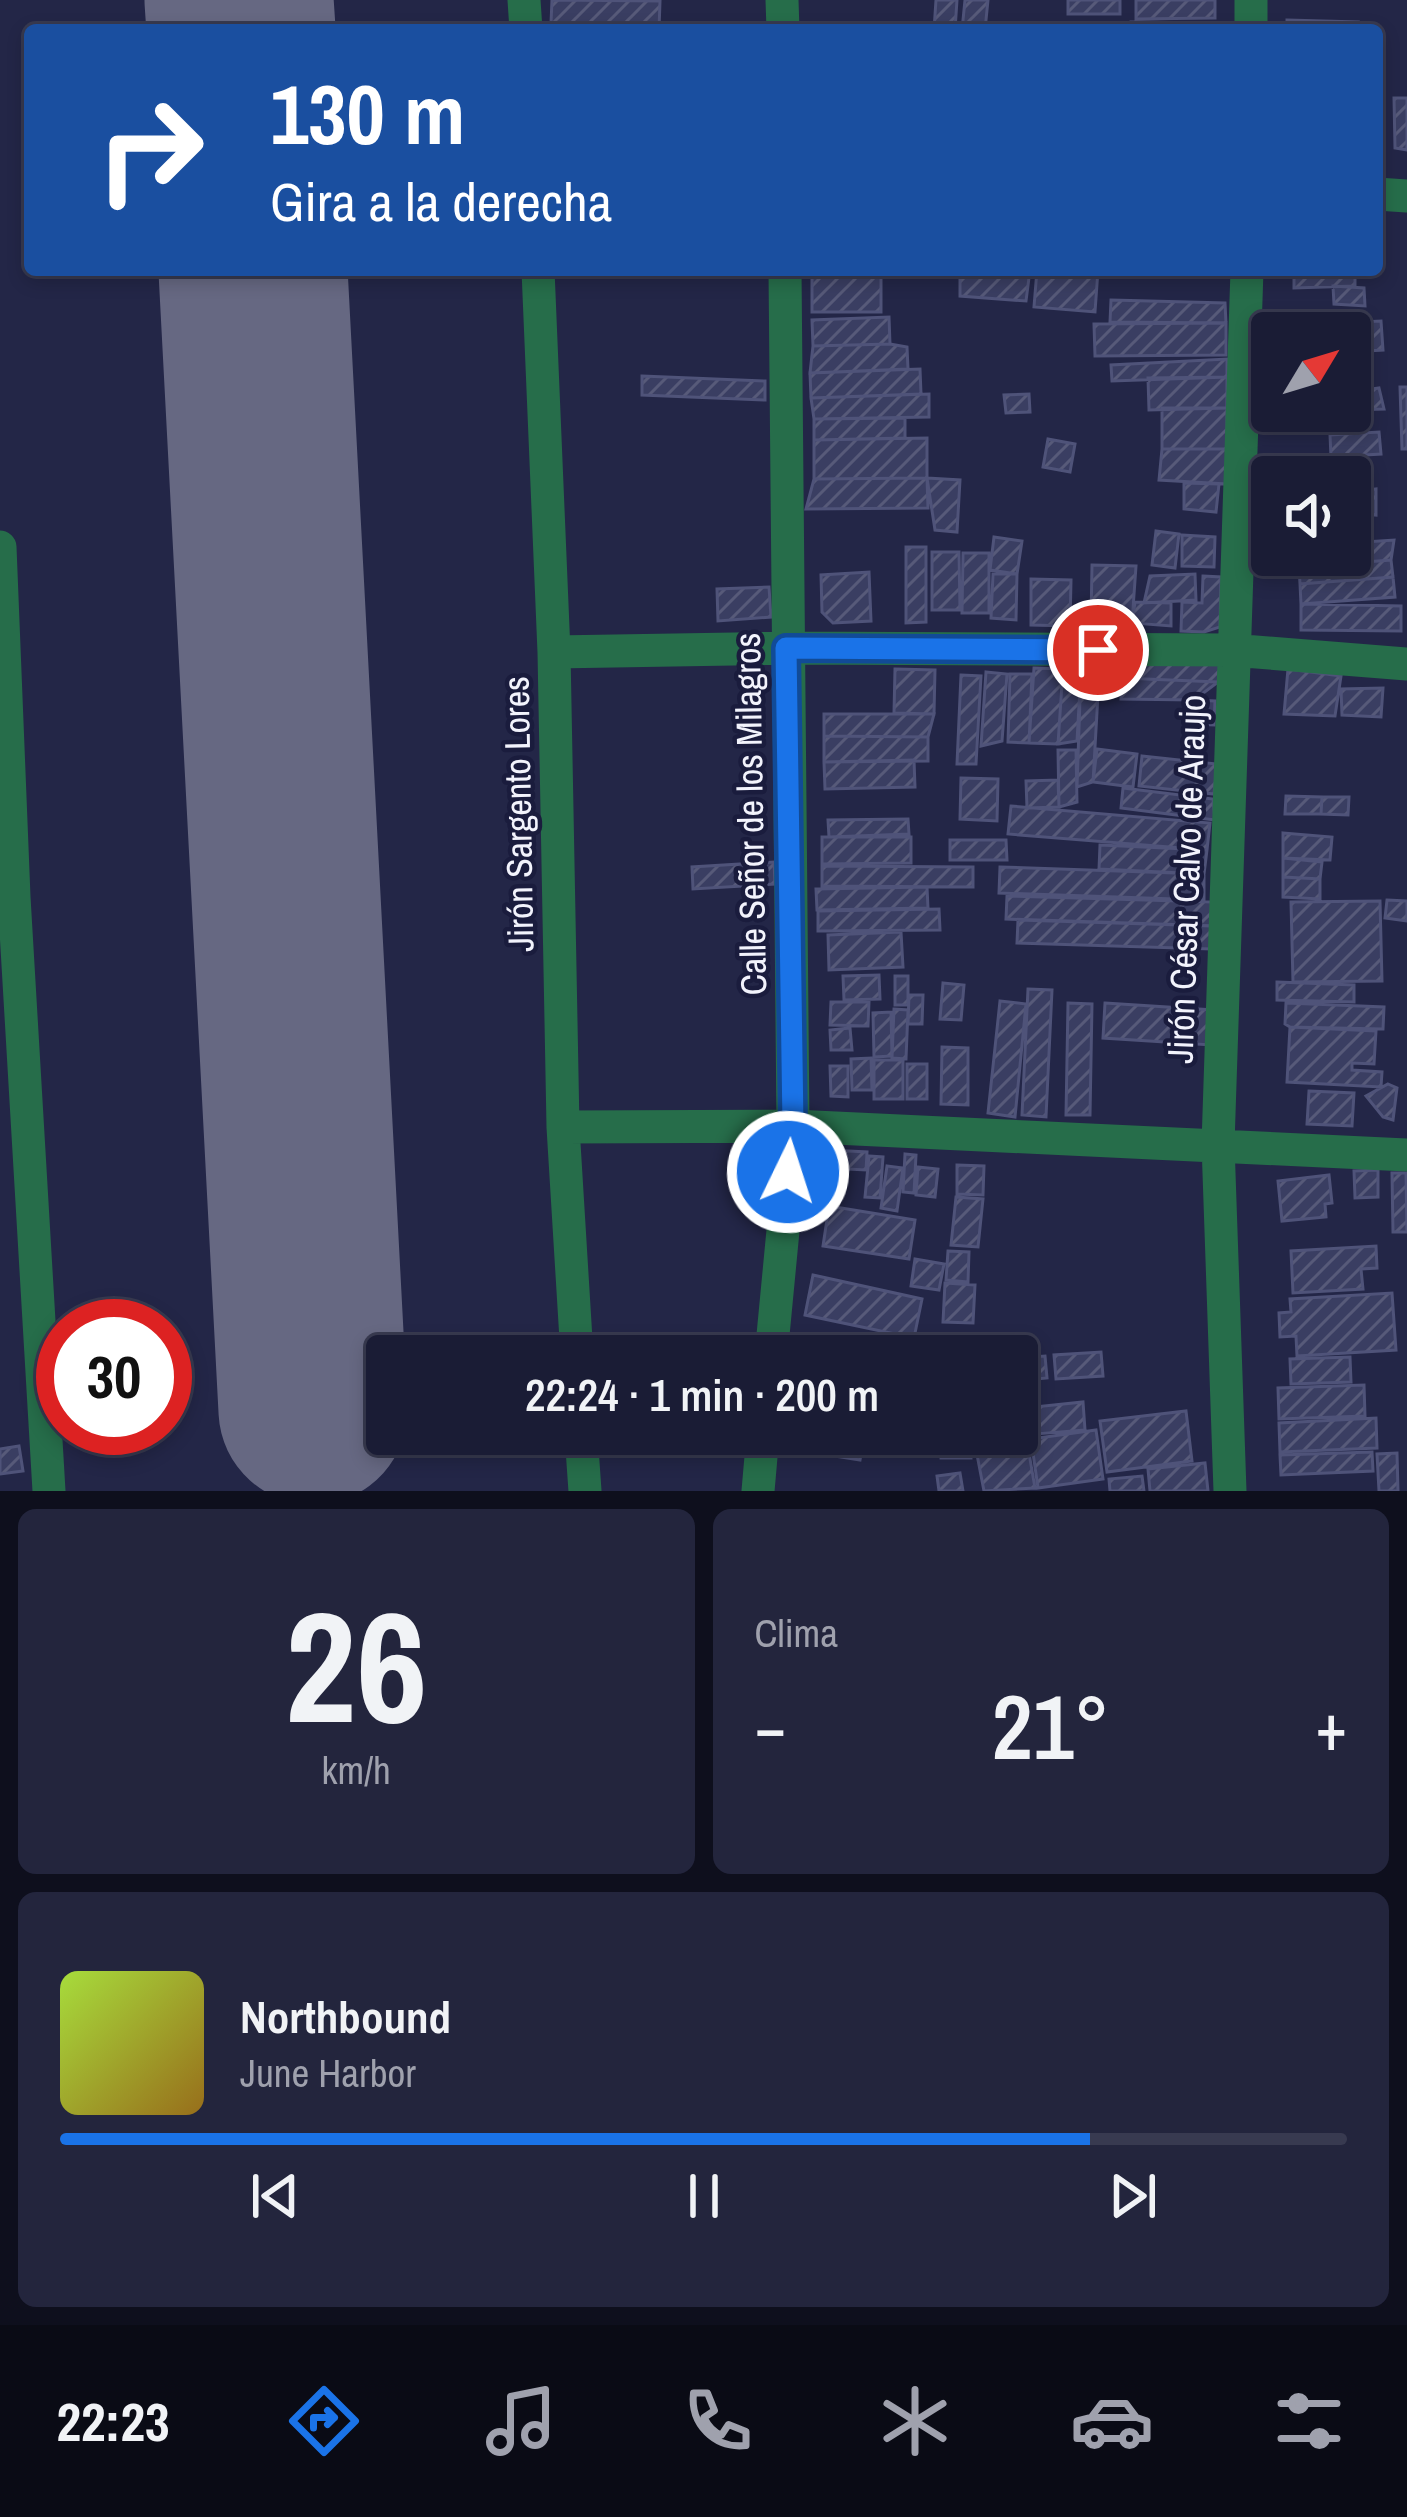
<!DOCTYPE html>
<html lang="es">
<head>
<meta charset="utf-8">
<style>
	body { margin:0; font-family:"Archivo Narrow",sans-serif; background:#23253d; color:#f1f3f6; height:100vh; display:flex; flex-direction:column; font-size:45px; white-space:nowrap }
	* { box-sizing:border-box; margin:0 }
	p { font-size:39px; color:#9fa1ad }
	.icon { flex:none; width:66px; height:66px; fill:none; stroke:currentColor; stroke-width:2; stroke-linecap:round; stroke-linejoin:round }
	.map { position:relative; height:1491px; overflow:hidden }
	.details { display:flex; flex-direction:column; gap:18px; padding:18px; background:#0e0f1d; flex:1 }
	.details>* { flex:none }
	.hud { position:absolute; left:24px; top:24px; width:1359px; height:252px; border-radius:12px; box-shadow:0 6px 18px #0003,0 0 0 3px #383a50; background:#1a4fa0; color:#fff; overflow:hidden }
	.needle { width:78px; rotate:52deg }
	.tools { position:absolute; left:1251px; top:312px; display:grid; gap:24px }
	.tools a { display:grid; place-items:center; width:120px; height:120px; border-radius:12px; background:#1a1c35; box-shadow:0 6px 18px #0003,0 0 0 3px #383a50; font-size:60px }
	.speed { position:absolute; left:36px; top:1299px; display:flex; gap:24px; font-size:60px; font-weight:700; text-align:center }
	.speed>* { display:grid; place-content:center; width:156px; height:156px; border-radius:50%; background:#1a1c35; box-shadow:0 6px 18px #0003,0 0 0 3px #383a50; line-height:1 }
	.speed .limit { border:18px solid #d22; background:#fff; color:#111 }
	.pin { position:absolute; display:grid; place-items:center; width:102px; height:102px; color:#fff; margin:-51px; border:6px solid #fff; border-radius:50%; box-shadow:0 3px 12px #0007 }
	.me { position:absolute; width:132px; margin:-66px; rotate:4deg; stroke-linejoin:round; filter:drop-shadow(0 0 9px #0008) }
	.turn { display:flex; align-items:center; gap:42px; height:252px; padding:0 48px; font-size:54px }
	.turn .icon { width:156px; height:156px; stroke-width:2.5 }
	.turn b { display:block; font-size:84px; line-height:102px }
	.big { font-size:90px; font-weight:600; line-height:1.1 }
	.details .tile { flex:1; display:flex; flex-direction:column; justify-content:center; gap:18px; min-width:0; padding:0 42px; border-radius:18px; background:#23253d }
	.details .dial { align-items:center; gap:0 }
	.dial b { font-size:156px; line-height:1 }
	.song { display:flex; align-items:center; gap:36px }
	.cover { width:144px; height:144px; border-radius:18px; background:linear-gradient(135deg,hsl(80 70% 55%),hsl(40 70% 35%)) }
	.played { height:12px; border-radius:6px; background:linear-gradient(90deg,#1a73e8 80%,#383a50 80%) }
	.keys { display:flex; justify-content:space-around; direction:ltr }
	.heat { display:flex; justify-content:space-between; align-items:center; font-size:66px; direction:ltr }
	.details .tiles { flex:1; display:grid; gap:18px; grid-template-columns:1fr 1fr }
	.tile:last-child { grid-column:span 2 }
	.trip { position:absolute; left:366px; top:1335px; width:672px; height:120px; border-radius:12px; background:#1a1c35; box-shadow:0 6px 18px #0003,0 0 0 3px #383a50; font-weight:600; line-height:120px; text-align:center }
	.menu { display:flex; height:192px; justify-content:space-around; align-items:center; background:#0a0b15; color:#9fa1ad }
	.menu .icon { width:84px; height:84px }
	.menu .current { color:#1a73e8 }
	.menu b { font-size:54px; color:#f1f3f6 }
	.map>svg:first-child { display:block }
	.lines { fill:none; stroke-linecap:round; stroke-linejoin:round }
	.runway { stroke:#666882; stroke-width:189 }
	.building { fill:url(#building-hatch); stroke:#4f5379; stroke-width:3 }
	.street { stroke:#266d4a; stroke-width:33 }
	.route-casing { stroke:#114b97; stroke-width:30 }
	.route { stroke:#1a73e8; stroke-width:21 }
	.labels { text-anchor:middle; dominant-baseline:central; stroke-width:9; stroke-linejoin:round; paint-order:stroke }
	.street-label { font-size:36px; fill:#f2f3fc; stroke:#1a1c3d }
</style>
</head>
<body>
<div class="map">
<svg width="1407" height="1491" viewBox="0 0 1407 1491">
	<defs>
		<pattern id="building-hatch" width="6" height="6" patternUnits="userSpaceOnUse" patternTransform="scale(3)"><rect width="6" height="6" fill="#3a3e62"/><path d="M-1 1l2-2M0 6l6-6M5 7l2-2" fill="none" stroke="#575a79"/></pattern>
	</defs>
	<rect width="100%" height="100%" fill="#232647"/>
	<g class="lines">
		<path class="runway" d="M239 0 241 30
			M253 270 313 1410"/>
	</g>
	<path class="building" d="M552 0 660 1 659 30 551 23Z
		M936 0H957L955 30H934Z
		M965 0H988L985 30H962Z
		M1068 0H1120V14H1068Z
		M1136 0H1215V18L1136 19Z
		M1287 20 1358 22 1356 30H1287Z
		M1131 22 1210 23V30H1131Z
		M1394 98H1407V150L1395 148Z
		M960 270H1030L1026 301 960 296Z
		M1037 270H1098L1095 312 1034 307Z
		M1294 270H1355V286L1294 288Z
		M812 273H881V312H812Z
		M1333 286 1364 288 1365 306 1334 304Z
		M1111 300 1225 303 1226 323 1110 322Z
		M889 317 890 344 813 346 812 320Z
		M1381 321 1383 350 1350 352V333H1321L1320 324Z
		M1226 323V355L1095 356 1094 324Z
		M890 344 907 347 908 369 810 373 813 346Z
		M1227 359V377L1112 381 1111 365Z
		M920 369 921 394 811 398 810 373Z
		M642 376 765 381V400L642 395Z
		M1227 377V408L1149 410 1148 378Z
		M1400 387H1407V449H1402Z
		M1379 388 1384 409 1351 410 1350 392Z
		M929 394V417L814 419 811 398Z
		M1029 394 1030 412 1006 413 1004 395Z
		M1162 408H1227V449H1162Z
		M905 418V438L814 440V419Z
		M1379 432 1381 454 1331 457 1330 435Z
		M927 438V478L814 479V440Z
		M1048 439 1075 444 1070 472 1043 467Z
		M1162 449H1227V484L1159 480Z
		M1358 456 1363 476H1329L1331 457Z
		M927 478 928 508 806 509 814 479Z
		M927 478 960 480 957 532 935 530Z
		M1184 483 1219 484 1216 512 1184 509Z
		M1376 489V515L1352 513 1350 492Z
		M1156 531 1179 534 1175 568 1152 565Z
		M1182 535 1215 537 1214 567 1182 566Z
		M994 537 1022 541 1017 574 990 570Z
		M1394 540 1391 560 1299 567 1298 555H1350V543Z
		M906 547H926V622L906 623Z
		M932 552H959L960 610H932Z
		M963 553H989V613H962Z
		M1391 560 1393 577 1300 584 1299 567Z
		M1092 565 1136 566 1132 623 1091 621Z
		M869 572 871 621 833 623 822 612 821 575Z
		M993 574H1017L1016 620 991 618Z
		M1195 574 1196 600 1144 603 1150 576Z
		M1203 576 1221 577 1220 627 1204 632 1181 631 1182 602 1202 603Z
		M1393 577 1395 597 1301 604 1300 584Z
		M1031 579 1071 580 1070 626 1031 625Z
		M769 587 771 617 718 621 717 589Z
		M1135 602 1171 603V626L1132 623Z
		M1301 604 1401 606V631L1301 630Z
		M1125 655H1222L1218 682 1122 678Z
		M1034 668 1063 669 1058 744 1029 743Z
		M895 669 935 670 934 714 894 713Z
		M1063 669 1081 670 1077 741 1058 744Z
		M1288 669 1341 676 1335 716 1284 714Z
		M1081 670 1099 677 1093 782 1077 787Z
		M986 672 1007 674 1002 741 981 746Z
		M1010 674H1032L1029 743 1008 742Z
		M961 675 981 676 976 764H957Z
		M1122 678 1218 682 1194 700 1121 699Z
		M1383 688 1381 717 1342 715 1341 689Z
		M1194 700 1215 701 1214 725 1192 724Z
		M824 714H934L928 737 824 736Z
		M824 736 928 737V761L824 762Z
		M1097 749 1137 754 1133 787 1093 782Z
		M1058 750H1076L1077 802 1059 807Z
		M1142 756 1217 764 1214 794 1139 786Z
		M914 760 915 787 825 789 824 762Z
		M961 778 998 779 997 821 960 819Z
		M1058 780 1059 807 1027 808 1026 781Z
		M1123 788 1213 799 1215 820 1121 808Z
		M1286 796 1322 797 1321 814H1285Z
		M1322 797H1349L1348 815 1321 814Z
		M1011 806 1210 823 1207 850 1008 834Z
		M908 819 909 834 829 837 828 820Z
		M1283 833 1332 837 1330 860 1283 858Z
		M822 837H911V863L822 864Z
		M950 840H1006L1007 860H950Z
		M1100 845 1207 850 1204 874 1099 869Z
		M1283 858 1322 862 1320 879 1283 877Z
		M774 862 775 884 693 889 692 867Z
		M822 866 973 867V887L822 886Z
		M1000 867 1204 874V900L999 893Z
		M1283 877 1320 879V899L1283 897Z
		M927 887 928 908 817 910 816 889Z
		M1007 896 1213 902 1218 926 1006 919Z
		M1387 900 1407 901V921L1385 918Z
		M1380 901 1382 981 1293 982 1291 902Z
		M939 909 940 930 818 931V911Z
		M1018 920 1212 926 1211 949 1017 943Z
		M901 932 903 967 829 970 828 935Z
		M879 975 880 999 844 1000 843 976Z
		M895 976H908V1005H895Z
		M1277 982 1354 985V1002L1277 1000Z
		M943 983 964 985 961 1020 940 1019Z
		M1028 989 1052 990 1046 1117 1022 1115Z
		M909 995H923L922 1024H908Z
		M1000 1001 1026 1004 1015 1117 988 1113Z
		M831 1002H869L868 1026 830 1025Z
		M1068 1003 1092 1004 1090 1115H1066Z
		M1105 1003 1213 1010 1211 1045 1103 1038Z
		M1286 1003 1384 1007 1383 1029 1290 1027 1285 1024Z
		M894 1009 908 1010 906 1059 892 1058Z
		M891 1012 892 1056 874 1057 873 1013Z
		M1290 1027 1376 1031 1374 1064 1352 1063V1070L1382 1072 1381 1087 1287 1082Z
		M850 1028 852 1050H831L830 1030Z
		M942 1047 968 1048V1105L941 1104Z
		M871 1058 872 1090H852L851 1059Z
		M874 1060H903V1099H874Z
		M907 1064H927V1099H907Z
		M830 1066H848V1097L831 1096Z
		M1388 1084 1397 1088 1393 1120 1383 1117 1366 1096Z
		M1309 1091 1354 1093 1352 1126 1307 1124Z
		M829 1150 867 1152 866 1170 828 1168Z
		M905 1154 916 1155 914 1193 903 1192Z
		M869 1156 883 1157 880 1198 865 1197Z
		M957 1165 984 1166 983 1195 957 1194Z
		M887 1166 903 1168 897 1211 881 1208Z
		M918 1167 938 1169 935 1197 916 1195Z
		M1378 1170V1197L1355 1198 1354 1171Z
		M1392 1173H1406L1407 1232H1393Z
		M1329 1175 1332 1203 1325 1204 1326 1217 1282 1221 1278 1181Z
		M956 1197 983 1199 978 1247 951 1245Z
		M829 1206 915 1220 909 1259 823 1246Z
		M1376 1246 1377 1268 1361 1269 1363 1289 1293 1293 1291 1251Z
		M948 1251 969 1252 968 1282 946 1280Z
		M915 1259 944 1264 939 1290 911 1286Z
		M813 1275 922 1299 914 1338 805 1315Z
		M945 1283 975 1285 973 1323 943 1322Z
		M1392 1293 1396 1350 1297 1356 1296 1336 1280 1337 1279 1313 1291 1312 1290 1299Z
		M886 1340 924 1346 923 1356H884Z
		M1101 1352 1103 1376 1056 1379 1054 1355Z
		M1045 1356 1047 1378 1017 1381V1358Z
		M1350 1357 1351 1382 1291 1384 1290 1359Z
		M1364 1385 1365 1416 1279 1419 1278 1388Z
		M1083 1402 1085 1430 1036 1434 1034 1407Z
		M1186 1411 1192 1461 1107 1472 1100 1421Z
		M1376 1418 1377 1448 1280 1452 1279 1423Z
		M1025 1430 1035 1488 984 1491 974 1439Z
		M1096 1430 1103 1479 1038 1488 1031 1439Z
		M940 1434H971V1458H941Z
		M824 1437 863 1442 860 1460 822 1454Z
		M19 1446 23 1471 0 1474V1449Z
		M1372 1452 1373 1471 1281 1475 1280 1455Z
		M1397 1453 1398 1491H1379L1377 1454Z
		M1205 1463 1208 1491H1150L1148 1469Z
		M960 1473 963 1491H939L937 1476Z
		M1142 1476 1144 1491H1110L1109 1479Z"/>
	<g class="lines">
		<path class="street" d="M524 0 526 30
			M782 0 783 30
			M1251 30V0
			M1377 194 1407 196
			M538 270 554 652 563 1127 577 1356
			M0 547 14 897 49 1491
			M554 652 786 648 1231 650 1407 664
			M563 1127 793 1126 1407 1155
			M771 1356 793 1126 785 270
			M581 1434 585 1491
			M758 1491 763 1434
			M1230 1491 1218 1144 1247 270"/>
	</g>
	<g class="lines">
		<defs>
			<path id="route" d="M788 1172 793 1126 786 648 1098 650"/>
		</defs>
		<use href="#route" class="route-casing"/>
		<use href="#route" class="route"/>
	</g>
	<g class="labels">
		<g class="street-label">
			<text transform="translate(518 814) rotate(-91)">Jirón Sargento Lores</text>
			<text transform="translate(750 814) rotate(-91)">Calle Señor de los Milagros</text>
			<text transform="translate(1186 879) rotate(-88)">Jirón César Calvo de Araujo</text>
		</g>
	</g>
</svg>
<div class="tools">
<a><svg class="needle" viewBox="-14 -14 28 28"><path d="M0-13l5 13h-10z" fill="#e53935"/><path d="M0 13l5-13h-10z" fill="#9fa1ad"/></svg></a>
<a><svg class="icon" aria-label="sound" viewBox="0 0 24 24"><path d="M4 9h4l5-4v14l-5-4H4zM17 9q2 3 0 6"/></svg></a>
</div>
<div class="speed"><div class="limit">30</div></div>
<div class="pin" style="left:1098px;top:650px;background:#d93025"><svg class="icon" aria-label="arrive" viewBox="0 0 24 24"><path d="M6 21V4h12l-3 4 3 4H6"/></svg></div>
<svg class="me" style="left:788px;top:1172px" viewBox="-20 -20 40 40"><circle r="17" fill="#1a73e8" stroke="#fff" stroke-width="3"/><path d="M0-11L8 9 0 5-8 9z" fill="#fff"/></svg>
<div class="trip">22:24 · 1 min · 200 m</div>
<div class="hud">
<div class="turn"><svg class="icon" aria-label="right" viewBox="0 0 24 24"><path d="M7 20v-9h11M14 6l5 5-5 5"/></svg><div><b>130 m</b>Gira a la derecha</div></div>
</div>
</div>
<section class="details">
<div class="tiles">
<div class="tile dial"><b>26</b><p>km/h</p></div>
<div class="tile"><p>Clima</p>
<div class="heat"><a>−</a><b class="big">21°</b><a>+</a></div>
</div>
<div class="tile">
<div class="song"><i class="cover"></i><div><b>Northbound</b><p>June Harbor</p></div></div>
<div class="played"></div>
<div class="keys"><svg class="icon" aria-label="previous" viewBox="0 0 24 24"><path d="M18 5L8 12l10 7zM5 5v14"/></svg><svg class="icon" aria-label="pause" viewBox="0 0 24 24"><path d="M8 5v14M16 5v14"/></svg><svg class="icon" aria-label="next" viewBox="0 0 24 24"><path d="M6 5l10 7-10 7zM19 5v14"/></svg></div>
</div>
</div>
</section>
<nav class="menu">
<b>22:23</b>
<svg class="icon current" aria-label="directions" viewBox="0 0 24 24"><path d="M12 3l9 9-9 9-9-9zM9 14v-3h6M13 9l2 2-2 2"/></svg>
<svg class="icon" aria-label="music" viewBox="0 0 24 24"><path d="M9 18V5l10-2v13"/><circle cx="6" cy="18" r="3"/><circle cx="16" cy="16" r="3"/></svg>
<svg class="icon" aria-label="phone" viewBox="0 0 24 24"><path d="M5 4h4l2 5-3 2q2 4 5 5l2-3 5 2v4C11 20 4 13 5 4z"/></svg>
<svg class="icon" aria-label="climate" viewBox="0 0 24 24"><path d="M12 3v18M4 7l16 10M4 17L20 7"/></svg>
<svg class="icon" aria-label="car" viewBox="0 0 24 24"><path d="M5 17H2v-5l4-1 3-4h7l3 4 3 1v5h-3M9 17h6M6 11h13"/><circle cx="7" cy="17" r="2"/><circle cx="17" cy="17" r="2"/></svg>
<svg class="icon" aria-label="filters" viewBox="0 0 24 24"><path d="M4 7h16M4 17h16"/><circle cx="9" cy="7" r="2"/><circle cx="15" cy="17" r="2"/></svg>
</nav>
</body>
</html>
